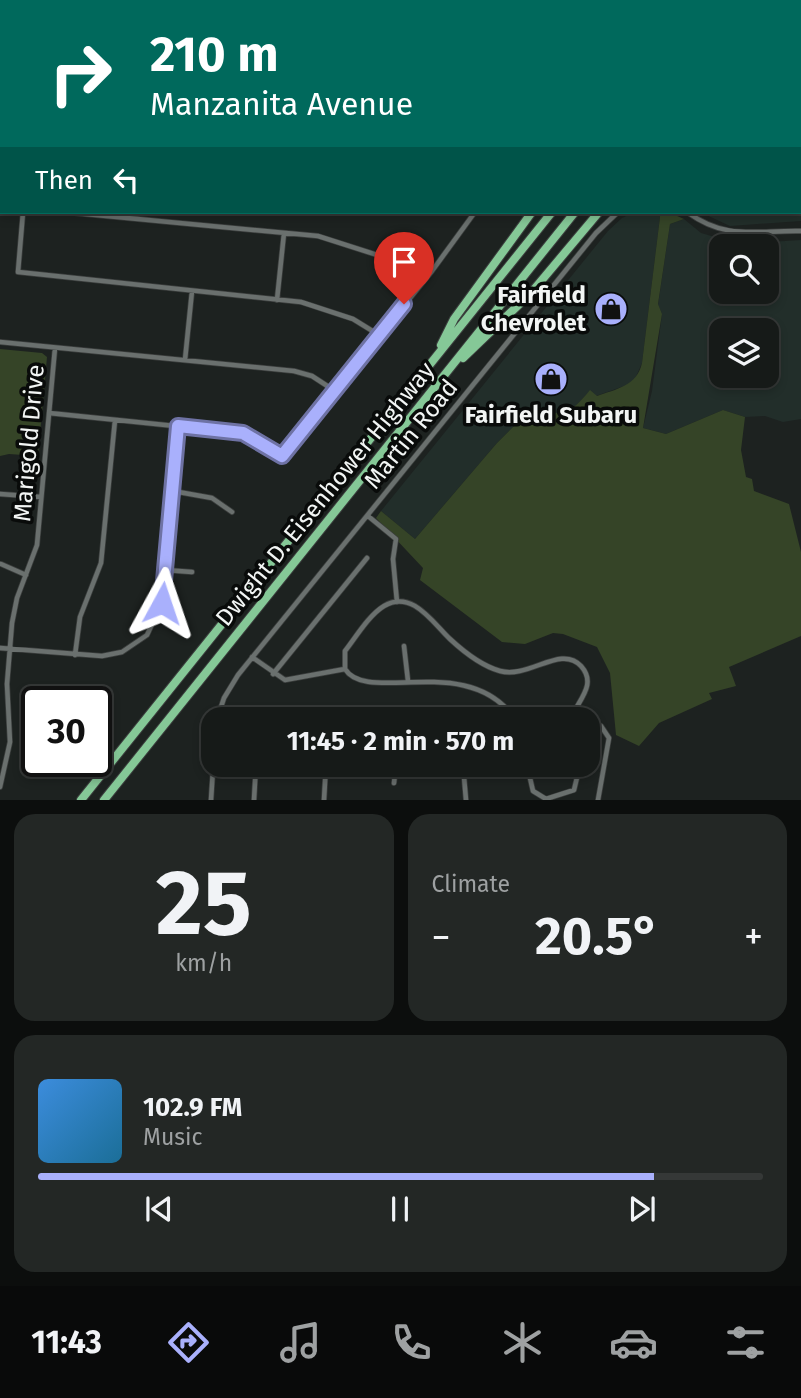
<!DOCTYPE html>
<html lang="en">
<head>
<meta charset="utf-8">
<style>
	body { margin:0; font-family:"Fira Sans",sans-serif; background:#232725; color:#f1f3f6; height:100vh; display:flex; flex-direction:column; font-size:26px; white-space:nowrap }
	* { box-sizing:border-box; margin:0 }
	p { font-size:23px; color:#9ea1a2 }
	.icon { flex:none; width:38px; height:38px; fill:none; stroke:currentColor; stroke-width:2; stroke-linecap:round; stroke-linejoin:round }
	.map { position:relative; height:800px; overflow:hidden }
	.panel { display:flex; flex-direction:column; gap:14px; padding:14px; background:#0c0e0d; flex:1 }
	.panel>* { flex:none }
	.guide { position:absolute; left:0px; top:0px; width:802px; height:214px; box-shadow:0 4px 10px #0003,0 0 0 2px #353837; background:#00695c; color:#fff; overflow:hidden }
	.tools { position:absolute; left:709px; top:234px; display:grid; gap:14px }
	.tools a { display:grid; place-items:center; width:70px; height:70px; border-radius:14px; background:#161a18; box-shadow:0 4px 10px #0003,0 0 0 2px #353837; font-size:35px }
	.speed { position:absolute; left:21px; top:686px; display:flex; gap:14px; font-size:35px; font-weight:700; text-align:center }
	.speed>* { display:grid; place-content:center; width:91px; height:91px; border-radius:50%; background:#161a18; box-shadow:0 4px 10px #0003,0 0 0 2px #353837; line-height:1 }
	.speed .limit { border:4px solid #111; border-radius:10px; background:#fff; color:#111 }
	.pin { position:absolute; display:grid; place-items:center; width:60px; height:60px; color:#fff; margin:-72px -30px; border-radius:50% 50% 50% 0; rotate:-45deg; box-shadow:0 0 7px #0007 }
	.pin .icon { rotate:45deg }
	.me { position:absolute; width:77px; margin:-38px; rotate:5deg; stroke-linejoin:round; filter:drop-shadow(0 0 5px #0008) }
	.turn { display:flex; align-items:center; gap:24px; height:147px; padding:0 35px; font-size:32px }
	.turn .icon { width:91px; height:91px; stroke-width:2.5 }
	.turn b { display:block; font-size:49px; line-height:60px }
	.then { display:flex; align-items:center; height:66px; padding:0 35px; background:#0003; gap:14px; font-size:26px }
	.big { font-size:52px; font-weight:700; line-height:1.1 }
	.panel .widget { flex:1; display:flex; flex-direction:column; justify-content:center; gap:10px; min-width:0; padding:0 24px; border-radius:21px; background:#232725 }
	.panel .dial { align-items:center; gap:0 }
	.dial b { font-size:91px; line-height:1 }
	.song { display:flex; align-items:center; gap:21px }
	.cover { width:84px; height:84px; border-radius:10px; background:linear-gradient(135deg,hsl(210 70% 55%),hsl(200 70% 35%)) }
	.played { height:7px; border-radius:4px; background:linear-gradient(90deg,#a9b0fc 85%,#353837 85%) }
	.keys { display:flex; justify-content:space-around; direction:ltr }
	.heat { display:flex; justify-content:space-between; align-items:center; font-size:38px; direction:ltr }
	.panel .tiles { flex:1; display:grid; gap:14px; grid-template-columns:1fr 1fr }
	.widget:last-child { grid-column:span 2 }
	.trip { position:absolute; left:201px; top:707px; width:399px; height:70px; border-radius:21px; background:#161a18; box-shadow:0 4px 10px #0003,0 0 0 2px #353837; font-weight:700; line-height:70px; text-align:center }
	.dock { display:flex; height:112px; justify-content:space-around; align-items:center; background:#090a0a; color:#9ea1a2 }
	.dock .icon { width:49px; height:49px }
	.dock .on { color:#a9b0fc }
	.dock b { font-size:32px; color:#f1f3f6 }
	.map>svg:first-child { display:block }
	.built { fill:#222e2a; fill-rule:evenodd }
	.green { fill:#354427 }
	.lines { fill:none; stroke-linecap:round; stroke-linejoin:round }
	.street-casing { stroke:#3b3e3d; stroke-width:6 }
	.secondary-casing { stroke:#3b3e3d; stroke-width:8 }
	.primary-casing { stroke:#3b3e3d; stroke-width:9 }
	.highway-casing { stroke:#3b3e3d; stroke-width:10 }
	.street { stroke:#6a706e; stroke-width:4.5 }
	.secondary { stroke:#728a7a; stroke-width:6 }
	.primary { stroke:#7aa587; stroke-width:7 }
	.highway { stroke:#85c897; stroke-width:8 }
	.route-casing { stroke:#6e72a4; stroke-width:18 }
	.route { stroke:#a9b0fc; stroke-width:12 }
	.labels { text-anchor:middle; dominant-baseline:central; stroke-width:7; stroke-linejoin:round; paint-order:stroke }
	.poi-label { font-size:24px; font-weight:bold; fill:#f2f5f4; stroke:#090b0a; text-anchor:end }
	.street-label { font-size:24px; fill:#f2f5f4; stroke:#090b0a }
</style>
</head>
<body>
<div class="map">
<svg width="801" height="800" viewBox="0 0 801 800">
	<rect width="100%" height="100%" fill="#1d2220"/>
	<path class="built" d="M800 148 801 221 730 226 700 212H800Z
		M635 212H658L660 217 642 363 635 379 627 385 596 396 590 391 570 412 553 414 534 406 497 443 415 539 381 511 608 231 622 218Z
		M684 219 701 233 739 244 801 240V419L783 422 765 416 745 417 723 410 666 434 643 428 652 391 662 314 658 305 670 224ZM721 247H766V292H721ZM721 331H766V376H721Z"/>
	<path class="green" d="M658 212H668L684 219 670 224 658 304 662 314 643 428 666 434 723 410 745 417 741 450 746 477 752 479 754 491 789 504 801 552V636L729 667 736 686 709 693 712 699 659 723 639 746 616 735 610 673 597 647 563 634 553 633 525 644 502 642 420 580 423 568 376 518 381 511 415 539 497 443 534 406C563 419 570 414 590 390L597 396C616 389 637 386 642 363L660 217Z
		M0 349 42 353 47 357 38 456 9 454 0 456Z"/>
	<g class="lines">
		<defs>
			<path id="street" d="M173 0 177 2
				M136 2V0
				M143 2 144 0
				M323 2V0
				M532 2V0
				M0 69H2
				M0 205 2 206
				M23 212 18 272 301 302 353 319 379 335
				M64 212 318 236 396 261 424 280
				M687 212C727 241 755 230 801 231
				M277 300 284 233
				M0 342 294 371 312 376 335 391
				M185 360 192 291
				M49 413 243 433 282 456 432 271 475 212
				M173 491 212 498 232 512
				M0 494 41 497
				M368 516 396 539 393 559 397 602
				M1 564 26 575
				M165 570 192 572
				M404 646 408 681
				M0 648 102 656 122 652 147 635 162 603 179 426
				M75 655 80 617 101 563 115 420
				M252 657 285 680 345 669
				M273 674 367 558
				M217 719 224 698 238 675 596 233 618 212
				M515 719C468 651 367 705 345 669V651C356 637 369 615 384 606 412 589 433 623 450 639 464 652 482 666 500 671 529 679 561 644 581 666 598 685 577 701 571 719
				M588 723 601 726 609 738 598 800
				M463 765 466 800
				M527 765 533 791 546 799 574 790 580 765
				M394 783 396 765
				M0 787 10 742 7 684 12 623 17 598 37 545 55 348
				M211 800 214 754
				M254 800 256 765
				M324 800 326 765"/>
			<path id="secondary" d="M657 2 658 0"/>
			<path id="primary" d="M131 2 132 0
				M0 9H2
				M0 20 2 21
				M800 133H801"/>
			<path id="highway" d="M689 2 691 0
				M720 2 722 0
				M744 2 745 0
				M800 25 801 26
				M800 117H801
				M441 345 454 319 532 212
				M463 358 531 293 599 212
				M81 800 552 212
				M104 800 575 212"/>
		</defs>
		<use href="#street" class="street-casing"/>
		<use href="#secondary" class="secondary-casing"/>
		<use href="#primary" class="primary-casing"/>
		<use href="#highway" class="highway-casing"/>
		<use href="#street" class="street"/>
		<use href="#secondary" class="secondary"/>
		<use href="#primary" class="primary"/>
		<use href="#highway" class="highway"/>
	</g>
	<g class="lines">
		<defs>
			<path id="route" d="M162 603 178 426 243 433 282 456 404 304"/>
		</defs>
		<use href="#route" class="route-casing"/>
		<use href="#route" class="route"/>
	</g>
	<defs>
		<symbol id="shop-disc" viewBox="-11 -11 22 22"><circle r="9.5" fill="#a9b0fc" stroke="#090b0a"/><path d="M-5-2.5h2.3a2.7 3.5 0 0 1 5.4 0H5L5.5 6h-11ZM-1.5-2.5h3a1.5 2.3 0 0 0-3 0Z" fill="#111"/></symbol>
	</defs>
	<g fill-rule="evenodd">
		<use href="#shop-disc" x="592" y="290" width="38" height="38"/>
		<use href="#shop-disc" x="532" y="360" width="38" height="38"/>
	</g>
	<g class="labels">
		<g class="poi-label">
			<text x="586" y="295">Fairfield<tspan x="586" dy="28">Chevrolet</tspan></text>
			<text x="551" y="415" text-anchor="middle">Fairfield Subaru</text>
		</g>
		<g class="street-label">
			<text transform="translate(411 434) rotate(-51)">Martin Road</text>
			<text transform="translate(29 443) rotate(-85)">Marigold Drive</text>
			<text transform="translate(325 494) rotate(-51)">Dwight D. Eisenhower Highway</text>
		</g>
	</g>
</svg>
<div class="tools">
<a><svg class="icon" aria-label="search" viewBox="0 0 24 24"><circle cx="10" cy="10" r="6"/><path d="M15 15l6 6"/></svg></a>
<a><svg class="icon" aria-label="layers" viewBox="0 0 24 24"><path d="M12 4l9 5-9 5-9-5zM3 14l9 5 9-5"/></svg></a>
</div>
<div class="speed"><div class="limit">30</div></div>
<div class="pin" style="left:404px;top:304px;background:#d93025"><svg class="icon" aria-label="arrive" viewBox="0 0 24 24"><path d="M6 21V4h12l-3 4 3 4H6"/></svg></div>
<svg class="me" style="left:162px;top:603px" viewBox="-20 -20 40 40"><path d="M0-17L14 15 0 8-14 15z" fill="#a9b0fc" stroke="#fff" stroke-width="4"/></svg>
<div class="trip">11:45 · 2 min · 570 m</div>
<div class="guide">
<div class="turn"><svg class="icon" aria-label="right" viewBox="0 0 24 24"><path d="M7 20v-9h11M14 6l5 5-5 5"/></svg><div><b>210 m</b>Manzanita Avenue</div></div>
<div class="then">Then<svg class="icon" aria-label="left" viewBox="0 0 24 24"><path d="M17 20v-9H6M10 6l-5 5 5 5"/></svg></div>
</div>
</div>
<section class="panel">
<div class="tiles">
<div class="widget dial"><b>25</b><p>km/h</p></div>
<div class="widget"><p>Climate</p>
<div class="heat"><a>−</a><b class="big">20.5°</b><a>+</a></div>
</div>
<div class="widget">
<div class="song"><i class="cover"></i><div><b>102.9 FM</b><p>Music</p></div></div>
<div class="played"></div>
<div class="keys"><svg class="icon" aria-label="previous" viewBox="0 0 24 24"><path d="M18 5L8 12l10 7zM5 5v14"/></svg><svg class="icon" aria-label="pause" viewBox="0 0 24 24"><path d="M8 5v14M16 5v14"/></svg><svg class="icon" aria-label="next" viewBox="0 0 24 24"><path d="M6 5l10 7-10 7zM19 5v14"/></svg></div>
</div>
</div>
</section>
<nav class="dock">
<b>11:43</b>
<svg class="icon on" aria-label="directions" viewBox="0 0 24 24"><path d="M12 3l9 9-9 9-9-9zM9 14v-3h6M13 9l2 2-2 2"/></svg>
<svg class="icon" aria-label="music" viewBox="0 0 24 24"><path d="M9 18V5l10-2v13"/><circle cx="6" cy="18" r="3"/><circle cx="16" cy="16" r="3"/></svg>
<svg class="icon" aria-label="phone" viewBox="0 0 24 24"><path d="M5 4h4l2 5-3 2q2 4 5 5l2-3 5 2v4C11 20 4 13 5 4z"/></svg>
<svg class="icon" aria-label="climate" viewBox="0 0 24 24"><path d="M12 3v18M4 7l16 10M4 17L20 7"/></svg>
<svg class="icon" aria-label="car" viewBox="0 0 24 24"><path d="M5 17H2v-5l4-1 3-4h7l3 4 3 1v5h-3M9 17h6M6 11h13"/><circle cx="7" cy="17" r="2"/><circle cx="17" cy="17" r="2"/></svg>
<svg class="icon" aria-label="filters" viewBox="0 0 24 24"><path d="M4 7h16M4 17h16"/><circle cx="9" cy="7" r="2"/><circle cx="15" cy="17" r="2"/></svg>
</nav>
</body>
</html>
